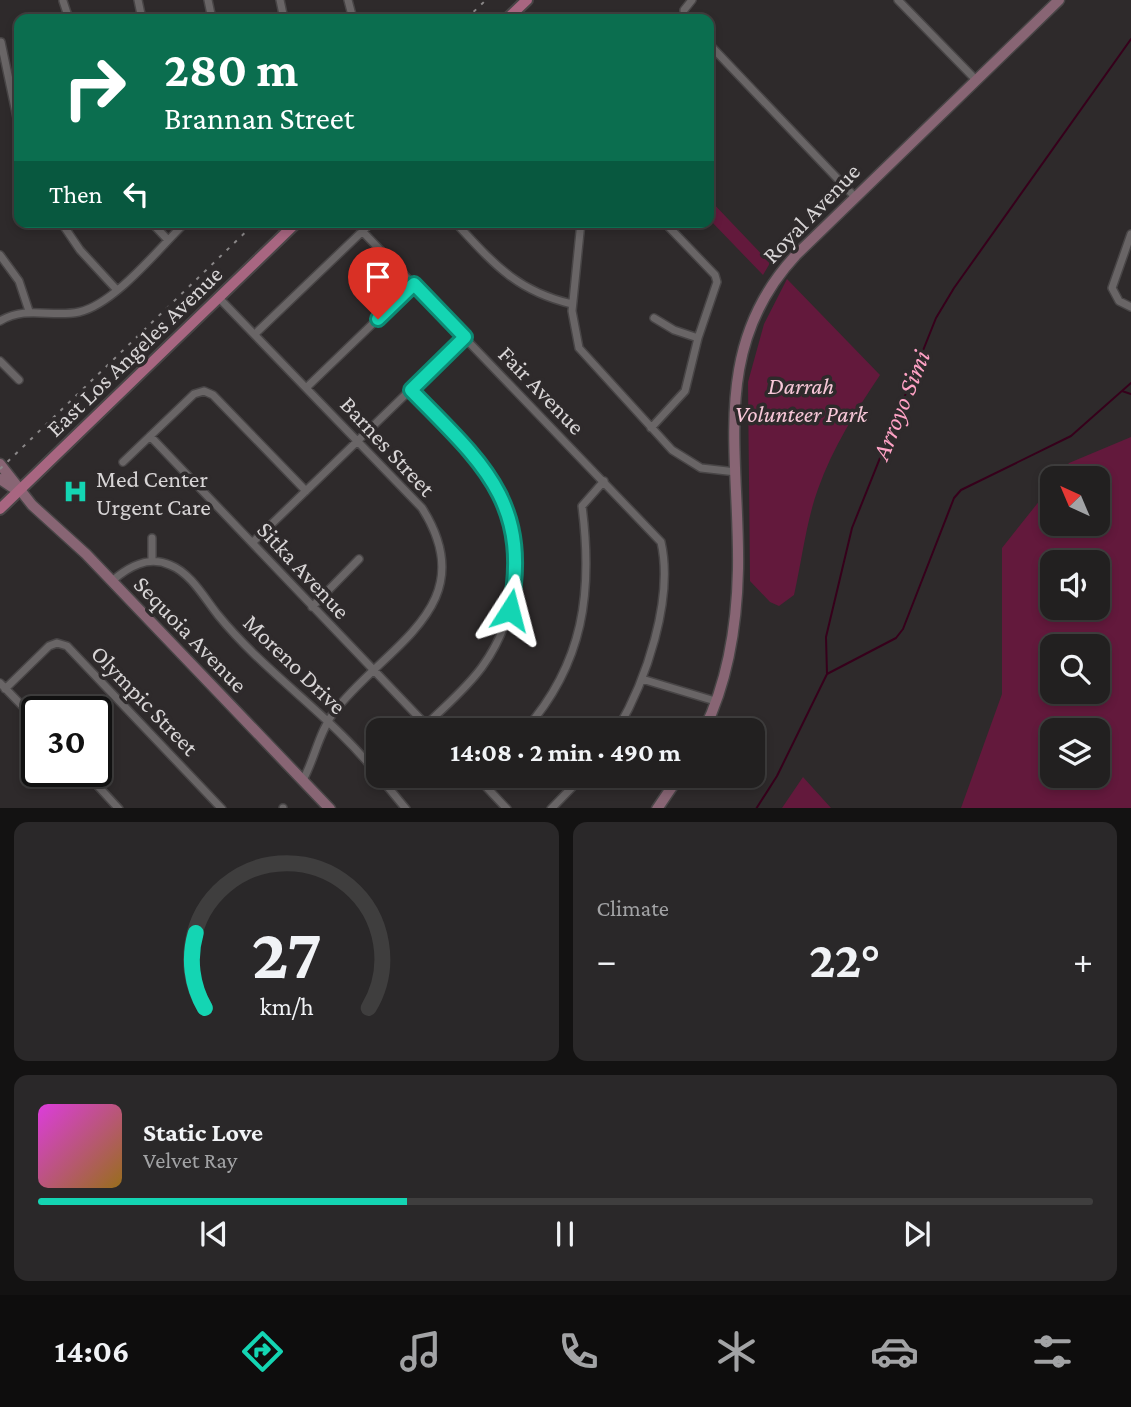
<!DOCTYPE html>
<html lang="en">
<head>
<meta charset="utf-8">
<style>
	body { margin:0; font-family:"Crimson Pro",serif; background:#2a2829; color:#f1f3f6; height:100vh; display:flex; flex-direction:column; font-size:26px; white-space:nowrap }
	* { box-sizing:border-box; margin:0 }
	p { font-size:23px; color:#a2a3a5 }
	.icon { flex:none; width:38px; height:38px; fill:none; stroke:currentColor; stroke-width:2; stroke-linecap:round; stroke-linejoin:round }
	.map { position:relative; height:808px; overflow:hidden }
	.drawer { display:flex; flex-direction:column; gap:14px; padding:14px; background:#131212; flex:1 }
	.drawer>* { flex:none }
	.guide { position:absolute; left:14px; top:14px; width:700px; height:214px; border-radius:14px; box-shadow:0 4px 10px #0003,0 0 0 2px #3f3e3e; background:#0b6e4f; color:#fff; overflow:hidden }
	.needle { width:46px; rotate:316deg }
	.fabs { position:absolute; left:1040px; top:466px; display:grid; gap:14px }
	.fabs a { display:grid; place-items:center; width:70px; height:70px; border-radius:14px; background:#222020; box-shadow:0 4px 10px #0003,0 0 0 2px #3f3e3e; font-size:35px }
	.speed { position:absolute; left:21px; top:696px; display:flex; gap:14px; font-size:35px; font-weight:700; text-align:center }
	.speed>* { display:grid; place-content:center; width:91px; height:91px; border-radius:50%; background:#222020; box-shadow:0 4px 10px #0003,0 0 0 2px #3f3e3e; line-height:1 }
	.speed .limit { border:4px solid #111; border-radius:10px; background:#fff; color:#111 }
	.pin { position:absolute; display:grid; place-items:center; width:60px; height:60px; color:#fff; margin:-72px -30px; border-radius:50% 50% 50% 0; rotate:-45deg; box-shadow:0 0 7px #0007 }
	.pin .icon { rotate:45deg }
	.me { position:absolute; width:77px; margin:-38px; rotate:9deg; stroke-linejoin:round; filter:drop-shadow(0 0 5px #0008) }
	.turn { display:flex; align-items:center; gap:24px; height:147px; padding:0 35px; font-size:32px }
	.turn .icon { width:91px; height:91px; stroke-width:2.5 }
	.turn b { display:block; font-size:49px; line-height:60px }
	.then { display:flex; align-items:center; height:66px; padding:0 35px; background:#0003; gap:14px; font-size:26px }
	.big { font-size:52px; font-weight:700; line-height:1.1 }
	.drawer .tile { flex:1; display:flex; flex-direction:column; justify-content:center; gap:10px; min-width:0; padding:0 24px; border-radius:14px; background:#2a2829 }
	.drawer .dial { align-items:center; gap:0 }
	.dial svg { height:182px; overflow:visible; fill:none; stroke:#3f3e3e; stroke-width:7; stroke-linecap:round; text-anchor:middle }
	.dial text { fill:#f1f3f6; stroke:none }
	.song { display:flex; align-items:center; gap:21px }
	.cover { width:84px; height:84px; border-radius:10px; background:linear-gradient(135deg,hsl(300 70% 55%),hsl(40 70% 35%)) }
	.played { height:7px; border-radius:4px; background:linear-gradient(90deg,#14d5b3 35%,#3f3e3e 35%) }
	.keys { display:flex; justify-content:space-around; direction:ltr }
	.heat { display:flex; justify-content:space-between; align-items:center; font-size:38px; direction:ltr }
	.drawer .tiles { flex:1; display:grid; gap:14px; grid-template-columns:1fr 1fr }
	.tile:last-child { grid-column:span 2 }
	.trip { position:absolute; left:366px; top:718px; width:399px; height:70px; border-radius:14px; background:#222020; box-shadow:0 4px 10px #0003,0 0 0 2px #3f3e3e; font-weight:700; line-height:70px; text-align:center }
	.tab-bar { display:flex; height:112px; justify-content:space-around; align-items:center; background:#0e0d0d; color:#a2a3a5 }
	.tab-bar .icon { width:49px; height:49px }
	.tab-bar .on { color:#14d5b3 }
	.tab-bar b { font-size:32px; color:#f1f3f6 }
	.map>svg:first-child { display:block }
	.green { fill:#63193c; fill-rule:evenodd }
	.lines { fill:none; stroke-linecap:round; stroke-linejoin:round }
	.stream { stroke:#36001b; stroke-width:2 }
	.street-casing { stroke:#484546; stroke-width:10 }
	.secondary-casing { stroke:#484546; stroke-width:13 }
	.primary-casing { stroke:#484546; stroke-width:14 }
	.street { stroke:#696566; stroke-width:7 }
	.secondary { stroke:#886574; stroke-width:10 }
	.primary { stroke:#a86681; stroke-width:10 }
	.rail { stroke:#8a8788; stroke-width:2; stroke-dasharray:3.5 7; stroke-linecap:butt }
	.route-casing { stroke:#0d8a74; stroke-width:18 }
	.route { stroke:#14d5b3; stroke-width:12 }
	.labels { text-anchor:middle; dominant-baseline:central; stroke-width:7; stroke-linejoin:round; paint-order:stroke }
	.street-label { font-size:24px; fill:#d7d4d5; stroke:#2e2a2b }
	.park-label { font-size:24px; font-style:italic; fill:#f7c7d8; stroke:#2e2a2b }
	.poi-label { font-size:24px; fill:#d7d4d5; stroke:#2e2a2b; text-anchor:start }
	.water-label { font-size:26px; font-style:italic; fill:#ffa2c5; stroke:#2e2a2b }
</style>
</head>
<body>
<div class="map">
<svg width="1131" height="809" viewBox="0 0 1131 809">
	<rect width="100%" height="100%" fill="#2e2a2b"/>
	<path class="green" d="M709 199 770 263 763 275 709 219Z
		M787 279 880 375C856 411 833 447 818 489 806 522 802 560 794 595L779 606 770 602 750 581 748 382 764 324Z
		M1131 437V808H961L1002 694V548L1052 485V523H1097V478H1057L1069 463ZM1052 562H1097V607H1052ZM1052 646H1097V691H1052ZM1052 730H1097V775H1052Z
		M803 777 831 808H782Z"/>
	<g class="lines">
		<path class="stream" d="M1122 391 1131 394
			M827 674 896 638 903 629 954 498 961 490 1071 436 1131 383
			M756 809 777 776 827 674 826 637 852 528 936 318 954 288 1131 39"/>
		<defs>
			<path id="street" d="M138 0 142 19
				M208 0 212 19
				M280 0 284 19
				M348 0 353 19
				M898 0 976 80
				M63 1 69 19
				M685 19 684 10 692 0
				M1 42 19 127
				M709 44 855 197
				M61 222 80 250 116 289
				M151 222 168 240
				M455 222C493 263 516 291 572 304
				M581 222 572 311 579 348 672 450 701 468 736 472
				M362 231 661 542C674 599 646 681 617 730
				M1131 234 1112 288 1119 301 1131 307
				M0 255 19 281 29 311
				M219 298 422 508C485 607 384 646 334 712 319 732 315 758 303 780
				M654 318 674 330 698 338
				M0 321C27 305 51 318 79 312 115 304 159 248 186 222
				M255 334 372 222
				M0 361 19 380
				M306 388 414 284
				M410 390C436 416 466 442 487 472 528 529 523 611 482 667 466 689 445 706 426 725
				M651 428 685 391 698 338 717 282 715 275 664 222
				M150 436 431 730
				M123 462 194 394 204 391 213 395 306 491
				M152 538V561
				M253 542 465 337
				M112 581C128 567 148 555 170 565 191 573 205 599 218 615 266 674 331 715 378 775
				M312 607 359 559
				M642 679 715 701
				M0 683 37 721
				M5 689 49 646 57 643 67 646 222 809
				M525 730C584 663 593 592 582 506L604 481
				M85 772 119 809
				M378 775 406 809
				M475 775 507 809
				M283 809V808
				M551 809 584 775"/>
			<path id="secondary" d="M0 464 32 505 86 554 330 809
				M0 479 18 491
				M704 730C728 681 737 623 738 569 740 454 709 348 796 255L1059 0
				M657 809 680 775"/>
			<path id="primary" d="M507 19 527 0
				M0 509 297 222"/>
		</defs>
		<use href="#street" class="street-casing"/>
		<use href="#secondary" class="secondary-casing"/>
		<use href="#primary" class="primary-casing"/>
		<use href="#street" class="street"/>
		<use href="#secondary" class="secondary"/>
		<use href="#primary" class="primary"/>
		<path class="rail" d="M466 19 486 0
			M0 469 256 222"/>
	</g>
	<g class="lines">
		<defs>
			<path id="route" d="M378 319 414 284 465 337 411 390C480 461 532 501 510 610"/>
		</defs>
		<use href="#route" class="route-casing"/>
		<use href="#route" class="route"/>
	</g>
	<defs>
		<symbol id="hospital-bare" viewBox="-9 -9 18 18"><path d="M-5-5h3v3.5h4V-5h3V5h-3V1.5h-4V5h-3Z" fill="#14d5b3" stroke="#2e2a2b" stroke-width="2.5" paint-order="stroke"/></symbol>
	</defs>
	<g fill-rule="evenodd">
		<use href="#hospital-bare" x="58" y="474" width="35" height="35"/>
	</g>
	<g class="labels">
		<g class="street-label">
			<text transform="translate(811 213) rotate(-46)">Royal Avenue</text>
			<text transform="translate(134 351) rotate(-44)">East Los Angeles Avenue</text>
			<text transform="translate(542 390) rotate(46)">Fair Avenue</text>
			<text transform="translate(388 446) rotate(47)">Barnes Street</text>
			<text transform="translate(304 570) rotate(47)">Sitka Avenue</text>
			<text transform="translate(191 634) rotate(46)">Sequoia Avenue</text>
			<text transform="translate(295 664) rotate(44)">Moreno Drive</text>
			<text transform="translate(145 700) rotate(46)">Olympic Street</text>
		</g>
		<g class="park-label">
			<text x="801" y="385">Darrah<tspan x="801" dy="28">Volunteer Park</tspan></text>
		</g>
		<g class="poi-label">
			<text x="96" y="478">Med Center<tspan x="96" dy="28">Urgent Care</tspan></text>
		</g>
		<g class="water-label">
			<text transform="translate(901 405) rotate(-68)">Arroyo Simi</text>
		</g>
	</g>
</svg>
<div class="fabs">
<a><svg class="needle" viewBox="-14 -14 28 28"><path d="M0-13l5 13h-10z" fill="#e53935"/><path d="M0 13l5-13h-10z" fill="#a2a3a5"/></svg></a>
<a><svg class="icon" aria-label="sound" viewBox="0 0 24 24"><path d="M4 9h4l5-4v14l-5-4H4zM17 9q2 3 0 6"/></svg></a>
<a><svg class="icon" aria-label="search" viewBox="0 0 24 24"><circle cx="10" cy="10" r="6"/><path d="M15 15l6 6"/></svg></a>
<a><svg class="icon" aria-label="layers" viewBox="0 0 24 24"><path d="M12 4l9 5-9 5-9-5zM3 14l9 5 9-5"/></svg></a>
</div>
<div class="speed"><div class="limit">30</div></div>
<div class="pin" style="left:378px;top:319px;background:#d93025"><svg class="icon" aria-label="arrive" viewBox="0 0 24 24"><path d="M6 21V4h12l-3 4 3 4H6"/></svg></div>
<svg class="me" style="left:510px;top:610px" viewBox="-20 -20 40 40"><path d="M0-17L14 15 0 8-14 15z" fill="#14d5b3" stroke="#fff" stroke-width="4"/></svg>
<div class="trip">14:08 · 2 min · 490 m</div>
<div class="guide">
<div class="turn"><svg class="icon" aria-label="right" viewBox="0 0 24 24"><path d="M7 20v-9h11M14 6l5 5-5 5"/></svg><div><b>280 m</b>Brannan Street</div></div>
<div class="then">Then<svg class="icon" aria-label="left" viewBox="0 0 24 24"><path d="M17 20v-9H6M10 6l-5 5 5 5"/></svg></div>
</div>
</div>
<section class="drawer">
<div class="tiles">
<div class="tile dial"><svg viewBox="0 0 100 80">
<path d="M14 69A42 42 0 1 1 86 69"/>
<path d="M14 69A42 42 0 0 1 10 36" stroke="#14d5b3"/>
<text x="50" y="56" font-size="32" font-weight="700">27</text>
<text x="50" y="72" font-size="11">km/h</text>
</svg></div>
<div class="tile"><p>Climate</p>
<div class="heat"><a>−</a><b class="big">22°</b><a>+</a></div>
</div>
<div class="tile">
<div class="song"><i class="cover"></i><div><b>Static Love</b><p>Velvet Ray</p></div></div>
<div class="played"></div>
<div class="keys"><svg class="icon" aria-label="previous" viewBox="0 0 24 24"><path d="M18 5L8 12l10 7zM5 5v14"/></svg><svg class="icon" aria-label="pause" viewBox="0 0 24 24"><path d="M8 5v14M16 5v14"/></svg><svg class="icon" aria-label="next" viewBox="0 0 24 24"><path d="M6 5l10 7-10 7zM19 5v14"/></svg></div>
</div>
</div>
</section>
<nav class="tab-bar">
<b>14:06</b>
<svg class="icon on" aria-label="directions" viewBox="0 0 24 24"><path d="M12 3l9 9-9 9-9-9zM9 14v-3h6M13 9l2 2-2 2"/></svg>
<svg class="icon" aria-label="music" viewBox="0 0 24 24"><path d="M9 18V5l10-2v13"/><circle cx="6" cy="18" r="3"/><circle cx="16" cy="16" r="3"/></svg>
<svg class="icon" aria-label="phone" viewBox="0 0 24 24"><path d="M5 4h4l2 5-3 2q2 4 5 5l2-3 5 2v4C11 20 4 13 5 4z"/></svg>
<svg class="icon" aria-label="climate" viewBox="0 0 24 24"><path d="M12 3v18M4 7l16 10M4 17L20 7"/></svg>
<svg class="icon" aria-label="car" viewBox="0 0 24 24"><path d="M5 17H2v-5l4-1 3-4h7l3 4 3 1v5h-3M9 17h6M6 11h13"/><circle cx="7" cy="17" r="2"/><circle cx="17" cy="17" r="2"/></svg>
<svg class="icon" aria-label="filters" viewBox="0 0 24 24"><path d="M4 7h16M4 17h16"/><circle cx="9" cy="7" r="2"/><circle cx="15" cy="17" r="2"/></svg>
</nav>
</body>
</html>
